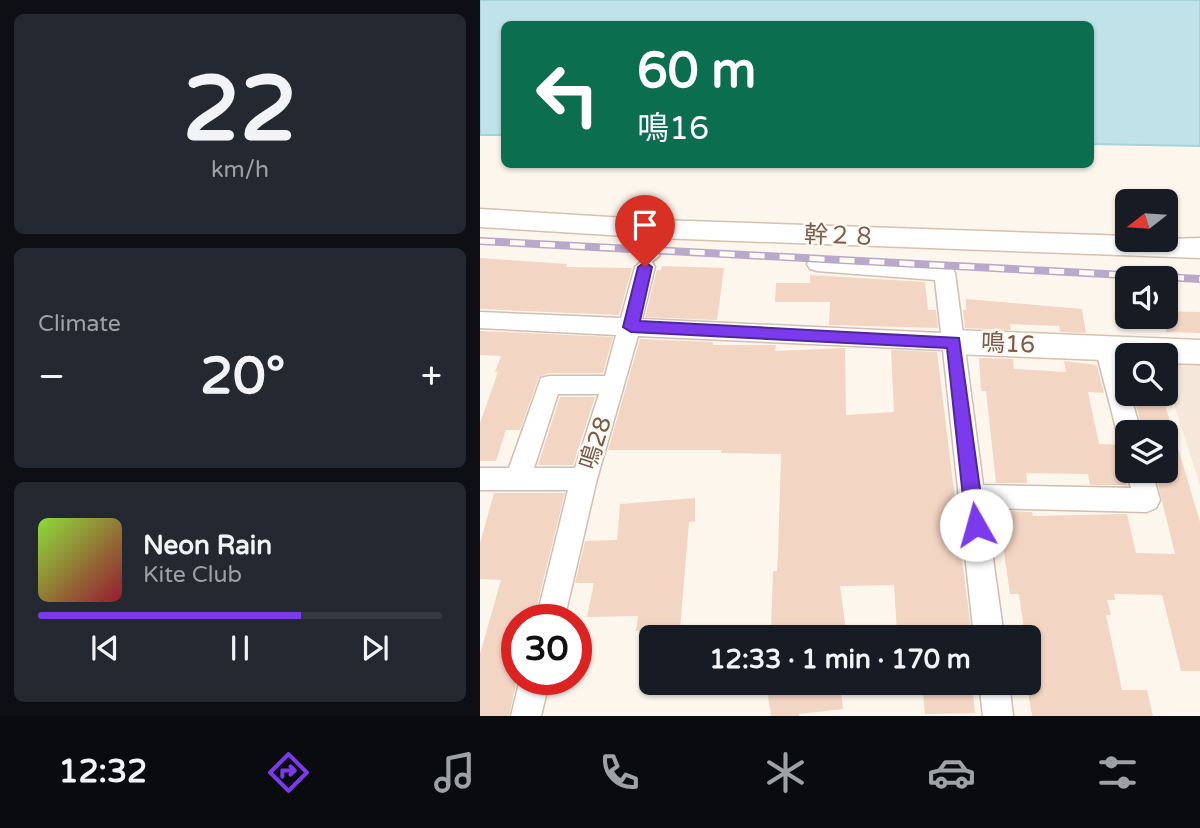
<!DOCTYPE html>
<html lang="en">
<head>
<meta charset="utf-8">
<style>
	body { margin:0; font-family:"Varela Round","Noto Sans JP",sans-serif; background:#242831; color:#f1f3f6; height:100vh; display:flex; flex-direction:column; font-size:26px; white-space:nowrap }
	* { box-sizing:border-box; margin:0 }
	p { font-size:23px; color:#9ea1a6 }
	.icon { flex:none; width:38px; height:38px; fill:none; stroke:currentColor; stroke-width:2; stroke-linecap:round; stroke-linejoin:round }
	.map { position:relative; flex:1; overflow:hidden }
	.side { display:flex; flex-direction:column; gap:14px; padding:14px; background:#0d0f14; width:480px }
	.side>* { flex:none }
	.hud { position:absolute; left:21px; top:21px; width:593px; height:147px; border-radius:10px; box-shadow:0 2px 5px #0004; background:#0b6e4f; color:#fff; overflow:hidden }
	.needle { width:46px; rotate:253deg }
	.controls { position:absolute; left:635px; top:189px; display:grid; gap:14px }
	.controls a { display:grid; place-items:center; width:63px; height:63px; border-radius:10px; background:#171b24; box-shadow:0 2px 5px #0004; font-size:35px }
	.speed { position:absolute; left:21px; top:604px; display:flex; gap:14px; font-size:35px; font-weight:700; text-align:center }
	.speed>* { display:grid; place-content:center; width:91px; height:91px; border-radius:50%; background:#171b24; box-shadow:0 2px 5px #0004; line-height:1 }
	.speed .limit { border:10px solid #d22; background:#fff; color:#111 }
	.pin { position:absolute; display:grid; place-items:center; width:60px; height:60px; color:#fff; margin:-72px -30px; border-radius:50% 50% 50% 0; rotate:-45deg; box-shadow:0 0 7px #0007 }
	.pin .icon { rotate:45deg }
	.me { position:absolute; width:77px; margin:-38px; rotate:353deg; stroke-linejoin:round; filter:drop-shadow(0 0 5px #0008) }
	.turn { display:flex; align-items:center; gap:24px; height:147px; padding:0 21px; font-size:32px }
	.turn .icon { width:91px; height:91px; stroke-width:2.5 }
	.turn b { display:block; font-size:49px; line-height:60px }
	.big { font-size:52px; font-weight:800; line-height:1.1 }
	.side .card { flex:1; display:flex; flex-direction:column; justify-content:center; gap:10px; min-width:0; padding:0 24px; border-radius:10px; background:#242831 }
	.side .dial { align-items:center; gap:0 }
	.dial b { font-size:91px; line-height:1 }
	.song { display:flex; align-items:center; gap:21px }
	.cover { width:84px; height:84px; border-radius:10px; background:linear-gradient(135deg,hsl(90 70% 55%),hsl(350 70% 35%)) }
	.played { height:7px; border-radius:4px; background:linear-gradient(90deg,#7c3aed 65%,#363941 65%) }
	.keys { display:flex; justify-content:space-around; direction:ltr }
	.heat { display:flex; justify-content:space-between; align-items:center; font-size:38px; direction:ltr }
	.trip { position:absolute; left:159px; top:625px; width:402px; height:70px; border-radius:10px; background:#171b24; box-shadow:0 2px 5px #0004; font-weight:800; line-height:70px; text-align:center }
	.tabs { display:flex; height:112px; justify-content:space-around; align-items:center; background:#090b0e; color:#9ea1a6 }
	.tabs .icon { width:49px; height:49px }
	.tabs .on { color:#7c3aed }
	.tabs b { font-size:32px; color:#f1f3f6 }
	main { display:flex; flex:1; min-height:0 }
	.map>svg:first-child { display:block }
	.residential { fill:#f5e8da }
	.water { fill:#bfe3e8; stroke:#a5d3da; stroke-width:2 }
	.building { fill:#f3d5c3 }
	.lines { fill:none; stroke-linecap:round; stroke-linejoin:round }
	.street-casing { stroke:#d1beb0; stroke-width:3 }
	.secondary-casing { stroke:#d6c0b0; stroke-width:3 }
	.street { fill:#fff; fill-rule:evenodd }
	.secondary { fill:#fff; fill-rule:evenodd }
	.rail-casing { stroke:#b9a8c9; stroke-width:8 }
	.rail { stroke:#fffaf3; stroke-width:5; stroke-dasharray:15; stroke-linecap:butt }
	.route { fill:#7c3aed; stroke:#51269a; stroke-width:2 }
	.labels { text-anchor:middle; dominant-baseline:central; stroke-width:5; stroke-linejoin:round; paint-order:stroke }
	.street-label { font-size:24px; fill:#7a5c4d; stroke:#fffaf3 }
</style>
</head>
<body>
<main>
<section class="side">
<div class="card dial"><b>22</b><p>km/h</p></div>
<div class="card"><p>Climate</p>
<div class="heat"><a>−</a><b class="big">20°</b><a>+</a></div>
</div>
<div class="card">
<div class="song"><i class="cover"></i><div><b>Neon Rain</b><p>Kite Club</p></div></div>
<div class="played"></div>
<div class="keys"><svg class="icon" aria-label="previous" viewBox="0 0 24 24"><path d="M18 5L8 12l10 7zM5 5v14"/></svg><svg class="icon" aria-label="pause" viewBox="0 0 24 24"><path d="M8 5v14M16 5v14"/></svg><svg class="icon" aria-label="next" viewBox="0 0 24 24"><path d="M6 5l10 7-10 7zM19 5v14"/></svg></div>
</div>
</section>
<div class="map">
<svg width="721" height="716" viewBox="0 0 721 716">
	<rect width="100%" height="100%" fill="#fdf6ec"/>
	<path class="residential" d="M686 358 720 360V485L686 380Z"/>
	<path class="water" d="M0 0H720V146L611 144V24H24V135H0Z"/>
	<path class="building" d="M0 258 87 264 86 267 152 268 139 315 0 309Z
		M182 266 244 268 237 320 165 317 177 270H181Z
		M330 275 445 282 448 310H456L458 328 349 325 350 302H295L296 283H330Z
		M486 299 602 309 606 333 580 332 579 326 552 325 530 324 531 330 485 328 483 310H486Z
		M686 311 720 312V333L686 332Z
		M0 331 133 337 123 373H69L59 377 40 430H26L16 461H0V423L18 372H15L21 356 0 355Z
		M160 339 233 342V345H296L295 351 365 348 366 415 414 412 411 350 457 352 491 631 417 632 414 585 360 586 366 631H291L293 571H297L298 555 301 454 241 453V450H128Z
		M499 358 533 359 534 369 586 372 584 361 617 365 624 393 608 392 619 444 648 445V467L643 472 647 485H610L608 474 546 473 547 483H516L506 391H501Z
		M653 394H679L681 401H684L720 522V671H701L682 595 634 594 635 600H627L631 615H626L642 690H667L673 716H552L548 692H552L550 637H545L539 594H530L518 511 552 512 553 516 647 514 656 553 695 554 675 472H686V432H663Z
		M80 397H115L93 465H58Z
		M14 493H85L55 613 37 612V679L29 716H0V654L21 580 0 579V543Z
		M215 498V521L209 522 200 630 156 631 158 616 107 617 114 583H95L105 541 137 540 140 504Z
		M286 682H360L363 709 319 714V716H291Z
		M442 682H492L495 713 445 714Z"/>
	<g class="lines">
		<defs>
			<path id="street" d="M178 222 185 224 188 229 179 256 172 262 175 267 162 319 461 333 455 280 337 271 330 269 327 264 330 259 337 257 472 268 475 273 503 485 651 488 646 471 648 469V471H672L680 500 676 508 667 512 506 508 524 637H494L463 350 158 336 117 479 84 620H56L88 490H0V468H29L61 378 69 376H125L136 335 0 328V312L141 318 155 267 162 261 159 256 171 224ZM78 394H119L95 468H54Z
				M626 338 634 341C642 356 648 377 648 394H650L661 432H648V442L640 439 637 432 615 347 618 341Z
				M40 679H70L61 716H31Z
				M499 682H529L533 716H503Z"/>
			<path id="secondary" d="M0 209 178 220 648 236V240L721 238V258L178 238 0 227Z
				M474 330 721 340V364L686 363V355H648V361L474 354 463 350 459 342 463 334Z"/>
		</defs>
		<use href="#street" class="street-casing"/>
		<use href="#secondary" class="secondary-casing"/>
		<use href="#street" class="street"/>
		<use href="#secondary" class="secondary"/>
		<defs>
			<path id="rail" d="M0 241 721 279"/>
		</defs>
		<use href="#rail" class="rail-casing"/>
		<use href="#rail" class="rail"/>
	</g>
	<path class="route" d="M165 262 172 267 160 321 479 338 505 525 502 531 496 534 489 531 486 525 467 348 151 332 143 327 158 267Z"/>
	<g class="labels">
		<g class="street-label">
			<text transform="translate(360 236) rotate(2)">幹２８</text>
			<text transform="translate(528 344) rotate(2)">鳴16</text>
			<text transform="translate(116 443) rotate(-72)">鳴28</text>
		</g>
	</g>
</svg>
<div class="controls">
<a><svg class="needle" viewBox="-14 -14 28 28"><path d="M0-13l5 13h-10z" fill="#e53935"/><path d="M0 13l5-13h-10z" fill="#9ea1a6"/></svg></a>
<a><svg class="icon" aria-label="sound" viewBox="0 0 24 24"><path d="M4 9h4l5-4v14l-5-4H4zM17 9q2 3 0 6"/></svg></a>
<a><svg class="icon" aria-label="search" viewBox="0 0 24 24"><circle cx="10" cy="10" r="6"/><path d="M15 15l6 6"/></svg></a>
<a><svg class="icon" aria-label="layers" viewBox="0 0 24 24"><path d="M12 4l9 5-9 5-9-5zM3 14l9 5 9-5"/></svg></a>
</div>
<div class="speed"><div class="limit">30</div></div>
<div class="pin" style="left:165px;top:267px;background:#d93025"><svg class="icon" aria-label="arrive" viewBox="0 0 24 24"><path d="M6 21V4h12l-3 4 3 4H6"/></svg></div>
<svg class="me" style="left:496px;top:525px" viewBox="-20 -20 40 40"><circle r="19" fill="#fff"/><path d="M0-13L10 11 0 6-10 11z" fill="#7c3aed"/></svg>
<div class="trip">12:33 · 1 min · 170 m</div>
<div class="hud">
<div class="turn"><svg class="icon" aria-label="left" viewBox="0 0 24 24"><path d="M17 20v-9H6M10 6l-5 5 5 5"/></svg><div><b>60 m</b>鳴16</div></div>
</div>
</div>
</main>
<nav class="tabs">
<b>12:32</b>
<svg class="icon on" aria-label="directions" viewBox="0 0 24 24"><path d="M12 3l9 9-9 9-9-9zM9 14v-3h6M13 9l2 2-2 2"/></svg>
<svg class="icon" aria-label="music" viewBox="0 0 24 24"><path d="M9 18V5l10-2v13"/><circle cx="6" cy="18" r="3"/><circle cx="16" cy="16" r="3"/></svg>
<svg class="icon" aria-label="phone" viewBox="0 0 24 24"><path d="M5 4h4l2 5-3 2q2 4 5 5l2-3 5 2v4C11 20 4 13 5 4z"/></svg>
<svg class="icon" aria-label="climate" viewBox="0 0 24 24"><path d="M12 3v18M4 7l16 10M4 17L20 7"/></svg>
<svg class="icon" aria-label="car" viewBox="0 0 24 24"><path d="M5 17H2v-5l4-1 3-4h7l3 4 3 1v5h-3M9 17h6M6 11h13"/><circle cx="7" cy="17" r="2"/><circle cx="17" cy="17" r="2"/></svg>
<svg class="icon" aria-label="filters" viewBox="0 0 24 24"><path d="M4 7h16M4 17h16"/><circle cx="9" cy="7" r="2"/><circle cx="15" cy="17" r="2"/></svg>
</nav>
</body>
</html>
